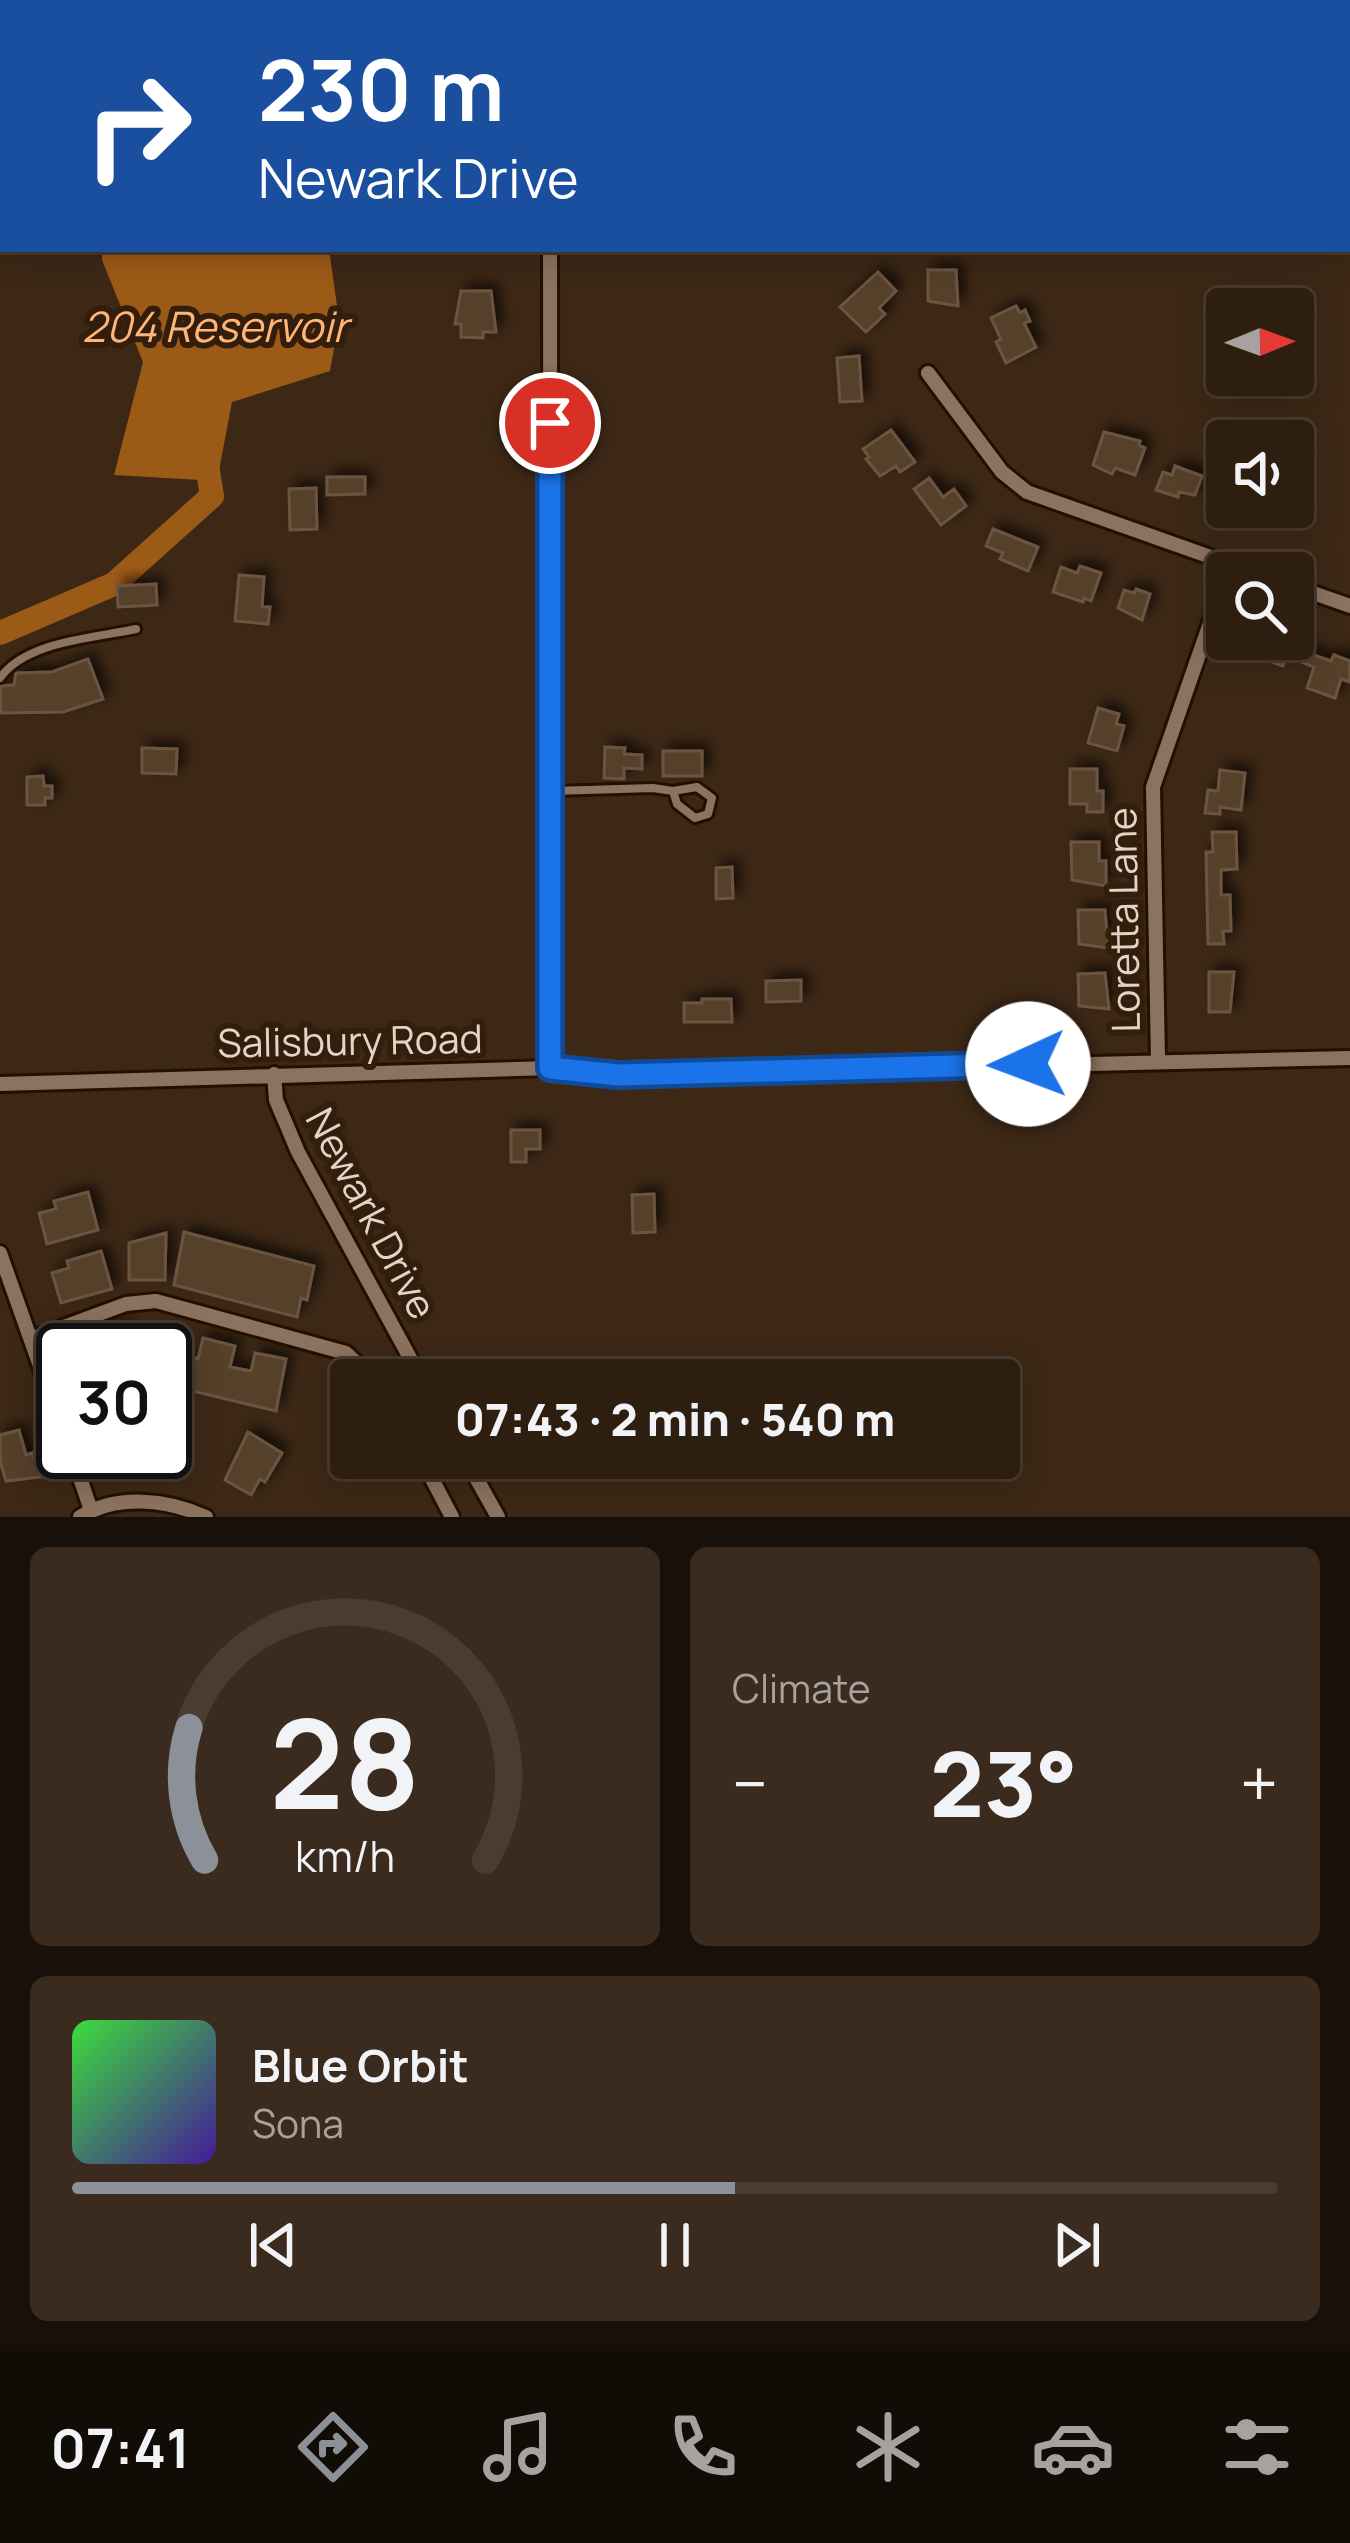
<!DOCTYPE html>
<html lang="en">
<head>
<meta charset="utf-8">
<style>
	body { margin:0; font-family:Manrope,sans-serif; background:#3a2b1e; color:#f1f3f6; height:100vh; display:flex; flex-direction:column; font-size:45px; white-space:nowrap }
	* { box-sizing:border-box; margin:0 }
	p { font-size:39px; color:#a7a29f }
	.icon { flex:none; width:66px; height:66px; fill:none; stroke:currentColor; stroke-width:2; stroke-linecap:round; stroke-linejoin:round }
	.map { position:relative; height:1517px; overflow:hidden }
	.drawer { display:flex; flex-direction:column; gap:30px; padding:30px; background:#191009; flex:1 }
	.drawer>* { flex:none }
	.guide { position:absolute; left:0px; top:0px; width:1350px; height:252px; box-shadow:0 6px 30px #0003,0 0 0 3px #493c30; background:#1a4fa0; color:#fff; overflow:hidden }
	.needle { width:78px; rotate:89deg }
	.fabs { position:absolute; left:1206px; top:288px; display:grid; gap:24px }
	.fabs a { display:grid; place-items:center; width:108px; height:108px; border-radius:12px; background:#2e1e10; box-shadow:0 6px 30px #0003,0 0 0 3px #493c30; font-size:60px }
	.speed { position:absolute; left:36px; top:1323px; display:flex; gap:24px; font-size:60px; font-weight:700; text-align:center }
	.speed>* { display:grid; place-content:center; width:156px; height:156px; border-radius:50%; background:#2e1e10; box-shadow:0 6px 30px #0003,0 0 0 3px #493c30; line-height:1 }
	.speed .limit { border:6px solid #111; border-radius:18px; background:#fff; color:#111 }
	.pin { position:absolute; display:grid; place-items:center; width:102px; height:102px; color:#fff; margin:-51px; border:6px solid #fff; border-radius:50%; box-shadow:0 3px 12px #0007 }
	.me { position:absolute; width:132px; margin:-66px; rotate:268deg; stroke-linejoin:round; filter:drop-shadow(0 0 9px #0008) }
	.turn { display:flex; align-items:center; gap:42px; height:252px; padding:0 60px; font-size:54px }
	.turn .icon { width:156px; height:156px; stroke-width:2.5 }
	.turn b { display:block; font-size:84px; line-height:102px }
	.big { font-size:90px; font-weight:800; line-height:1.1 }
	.drawer .card { flex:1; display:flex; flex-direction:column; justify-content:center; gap:18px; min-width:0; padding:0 42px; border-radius:18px; background:#3a2b1e }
	.drawer .dial { align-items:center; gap:0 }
	.dial svg { height:312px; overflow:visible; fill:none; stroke:#493c30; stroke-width:7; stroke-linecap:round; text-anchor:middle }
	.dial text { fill:#f1f3f6; stroke:none }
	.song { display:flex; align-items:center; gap:36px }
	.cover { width:144px; height:144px; border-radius:18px; background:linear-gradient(135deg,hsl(120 70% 55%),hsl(260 70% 35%)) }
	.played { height:12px; border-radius:6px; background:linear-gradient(90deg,#8c9099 55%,#493c30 55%) }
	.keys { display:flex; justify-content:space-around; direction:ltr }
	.heat { display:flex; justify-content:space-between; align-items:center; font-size:66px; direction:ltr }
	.drawer .tiles { flex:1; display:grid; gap:30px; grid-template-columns:1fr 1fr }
	.card:last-child { grid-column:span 2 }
	.trip { position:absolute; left:330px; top:1359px; width:690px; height:120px; border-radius:12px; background:#2e1e10; box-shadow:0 6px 30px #0003,0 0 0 3px #493c30; font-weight:800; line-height:120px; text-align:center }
	.dock { display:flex; height:192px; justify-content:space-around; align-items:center; background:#120c06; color:#a7a29f }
	.dock .icon { width:84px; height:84px }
	.dock .current { color:#8c9099 }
	.dock b { font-size:54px; color:#f1f3f6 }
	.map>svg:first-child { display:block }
	.water { fill:#9c5a17 }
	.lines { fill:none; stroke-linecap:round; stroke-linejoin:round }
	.river { stroke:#9c5a17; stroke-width:24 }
	.building { fill:#553f2c; stroke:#6c5441; stroke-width:3; filter:url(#shadow) }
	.lane-casing { stroke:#231001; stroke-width:14 }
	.street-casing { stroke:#231001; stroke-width:20 }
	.lane { stroke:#8c735f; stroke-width:8 }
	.street { stroke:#8c735f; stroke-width:14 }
	.route-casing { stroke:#114b97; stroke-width:30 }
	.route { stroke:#1a73e8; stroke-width:21 }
	.labels { text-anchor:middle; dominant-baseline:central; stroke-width:12; stroke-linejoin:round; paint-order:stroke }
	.street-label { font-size:39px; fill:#e2d4c9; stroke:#331e0c }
	.water-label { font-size:42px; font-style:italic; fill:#ffb577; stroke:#331e0c }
</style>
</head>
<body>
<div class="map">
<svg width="1350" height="1517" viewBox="0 0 1350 1517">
	<defs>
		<filter id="shadow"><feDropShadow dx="7" dy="-7" stdDeviation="6" flood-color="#0009"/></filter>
	</defs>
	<rect width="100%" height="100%" fill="#3d2816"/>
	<path class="water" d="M102 249H329L339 320 330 371 232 402 217 481 114 475 143 362 102 260Z"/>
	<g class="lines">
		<path class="river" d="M0 633 114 584 212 496 205 453"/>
	</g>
	<path class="building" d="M928 270H956L958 306 928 301Z
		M878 272 896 291 879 308 885 314 866 332 840 307Z
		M461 291H491L496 332H483V338L461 337V324H455Z
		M1016 306 1020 313 1025 310 1030 321 1024 323 1036 347 1006 363 996 342 1001 339 991 318Z
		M859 356 862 401 840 402 837 358Z
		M891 430 915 462 900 472 896 466 880 476 866 459 869 457 863 449Z
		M1104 432 1140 441 1139 445 1145 448 1135 475 1115 468 1112 474 1093 465Z
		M1175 466 1202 476 1195 495 1179 492 1178 497 1156 490 1163 472 1172 475Z
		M327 477H365V494L327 495Z
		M929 478 943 497 954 489 966 506 941 525 914 489Z
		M316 488 317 529 290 530 289 489Z
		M993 529 1038 547 1028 571 1000 559 1003 553 986 546Z
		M1080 566 1101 573 1091 601 1084 598 1083 602 1053 592 1061 567 1077 573Z
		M239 575 264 577 262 607H270L268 624 235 621Z
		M156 584 157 605 118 607 117 586Z
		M1136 589 1150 594 1142 620 1118 608 1124 590 1134 593Z
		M1279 639 1302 643 1299 650 1331 661 1334 655 1350 661V682L1341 679 1335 698 1307 688 1314 667 1287 656 1283 666 1256 656 1262 640 1270 644Z
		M88 659 103 699 63 712 1 713 0 686 14 685 16 673 52 672Z
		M1098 708 1119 714 1116 724 1124 726 1117 751 1088 743Z
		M605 747 625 748 624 754 642 755V769L624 768V779L604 778Z
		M142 748 177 749 176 774 142 773Z
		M663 751H702V776H663Z
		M1070 769H1097V791H1103V812H1087V804H1070Z
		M1220 770 1245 773 1241 810 1220 807V814L1205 813 1208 790 1218 791Z
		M43 776 44 786H52V798H45V805H27V777Z
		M1212 832H1236L1237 869 1221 870V895H1230L1231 931H1223L1224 944H1208L1206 852H1213Z
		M1071 842H1099V861H1106V886L1072 880Z
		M732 867 733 898 716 899V868Z
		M1078 910H1105L1108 948 1079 944Z
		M1209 972H1234L1230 1012H1209Z
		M1105 973 1109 1009 1079 1006 1078 974Z
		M801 980V1001L766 1002V981Z
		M702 999H731L732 1022H684V1003H702Z
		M511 1130H540V1149H526V1162H511Z
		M88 1192 98 1230 47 1244 39 1213 56 1209 54 1201Z
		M654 1194 655 1232 633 1233 632 1195Z
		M184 1232 314 1266 307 1300 301 1298 297 1317 174 1285Z
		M166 1233 165 1280H129V1243Z
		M101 1251 112 1289 61 1303 52 1273 69 1268 67 1261Z
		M123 1327 129 1350H98L94 1336Z
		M203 1338 235 1346 230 1367 251 1371 255 1353 286 1359 276 1411 184 1389 192 1357 198 1359Z
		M19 1430 26 1455 32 1453 40 1477 6 1481 0 1461V1435Z
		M248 1432 282 1453 265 1482 260 1479 251 1495 225 1480Z"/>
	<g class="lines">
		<defs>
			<path id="lane" d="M0 678C26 641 95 638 136 629
				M552 791 653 788 673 791 677 804 695 818 708 814 712 798 697 787 673 791"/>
			<path id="street" d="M549 0V3
				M550 249 551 1068
				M928 373 1002 472 1027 492 1256 573
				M1293 586 1350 606
				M1158 1061 1153 787 1227 574
				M274 1074 276 1100 298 1152 422 1380
				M0 1084 551 1068 618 1075 1350 1058
				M0 1253 63 1431
				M31 1339 126 1304 156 1301 346 1353 375 1380
				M71 1452 91 1510
				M421 1458 452 1517
				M465 1458 498 1517
				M80 1517C117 1494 167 1499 206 1517"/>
		</defs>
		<use href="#lane" class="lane-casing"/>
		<use href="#street" class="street-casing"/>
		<use href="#lane" class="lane"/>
		<use href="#street" class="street"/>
	</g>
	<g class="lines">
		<defs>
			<path id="route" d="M550 423V1068L618 1075 1028 1064"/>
		</defs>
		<use href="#route" class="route-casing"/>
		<use href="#route" class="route"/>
	</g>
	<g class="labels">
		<g class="street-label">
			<text transform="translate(1123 920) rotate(-91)">Loretta Lane</text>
			<text transform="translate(350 1040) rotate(-1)">Salisbury Road</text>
			<text transform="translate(372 1213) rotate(62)">Newark Drive</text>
		</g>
		<g class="water-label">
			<text x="215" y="326">204 Reservoir</text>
		</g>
	</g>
</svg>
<div class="fabs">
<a><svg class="needle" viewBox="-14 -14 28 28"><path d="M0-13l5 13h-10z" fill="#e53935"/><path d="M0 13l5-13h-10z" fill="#a7a29f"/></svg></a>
<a><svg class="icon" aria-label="sound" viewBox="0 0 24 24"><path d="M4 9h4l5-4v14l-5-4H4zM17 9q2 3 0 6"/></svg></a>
<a><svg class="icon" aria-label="search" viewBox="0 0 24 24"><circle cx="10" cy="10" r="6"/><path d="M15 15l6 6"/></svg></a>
</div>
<div class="speed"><div class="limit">30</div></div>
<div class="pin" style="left:550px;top:423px;background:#d93025"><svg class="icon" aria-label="arrive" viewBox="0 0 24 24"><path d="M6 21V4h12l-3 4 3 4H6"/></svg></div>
<svg class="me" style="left:1028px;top:1064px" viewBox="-20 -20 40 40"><circle r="19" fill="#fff"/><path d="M0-13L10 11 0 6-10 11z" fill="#1a73e8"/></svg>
<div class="trip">07:43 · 2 min · 540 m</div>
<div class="guide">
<div class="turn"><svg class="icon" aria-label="right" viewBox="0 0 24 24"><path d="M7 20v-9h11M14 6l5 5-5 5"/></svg><div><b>230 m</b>Newark Drive</div></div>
</div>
</div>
<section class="drawer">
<div class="tiles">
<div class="card dial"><svg viewBox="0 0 100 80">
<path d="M14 69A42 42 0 1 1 86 69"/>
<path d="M14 69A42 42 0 0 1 10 35" stroke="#8c9099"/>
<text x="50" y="56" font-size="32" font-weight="700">28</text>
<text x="50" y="72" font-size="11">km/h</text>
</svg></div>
<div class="card"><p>Climate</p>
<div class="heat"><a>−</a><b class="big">23°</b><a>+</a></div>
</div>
<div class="card">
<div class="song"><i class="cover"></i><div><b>Blue Orbit</b><p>Sona</p></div></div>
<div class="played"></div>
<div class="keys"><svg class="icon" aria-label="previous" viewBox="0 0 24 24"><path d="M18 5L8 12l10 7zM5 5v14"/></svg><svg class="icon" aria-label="pause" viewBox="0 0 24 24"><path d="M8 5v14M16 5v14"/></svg><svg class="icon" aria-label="next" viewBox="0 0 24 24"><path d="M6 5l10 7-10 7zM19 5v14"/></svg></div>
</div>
</div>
</section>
<nav class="dock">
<b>07:41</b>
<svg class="icon current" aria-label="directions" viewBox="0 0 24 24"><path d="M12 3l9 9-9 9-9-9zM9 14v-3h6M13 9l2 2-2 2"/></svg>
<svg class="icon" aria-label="music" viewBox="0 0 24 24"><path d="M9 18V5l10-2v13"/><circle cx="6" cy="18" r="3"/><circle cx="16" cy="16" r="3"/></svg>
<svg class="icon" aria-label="phone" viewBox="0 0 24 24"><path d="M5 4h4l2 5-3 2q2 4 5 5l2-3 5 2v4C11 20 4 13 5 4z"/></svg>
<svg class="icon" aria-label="climate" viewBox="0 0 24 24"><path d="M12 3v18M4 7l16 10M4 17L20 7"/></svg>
<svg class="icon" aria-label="car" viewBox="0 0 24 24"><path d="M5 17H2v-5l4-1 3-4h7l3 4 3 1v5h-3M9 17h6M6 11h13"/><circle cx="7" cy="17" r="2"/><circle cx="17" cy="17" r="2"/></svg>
<svg class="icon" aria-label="filters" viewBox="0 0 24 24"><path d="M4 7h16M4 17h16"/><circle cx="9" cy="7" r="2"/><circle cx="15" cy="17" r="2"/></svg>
</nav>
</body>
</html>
